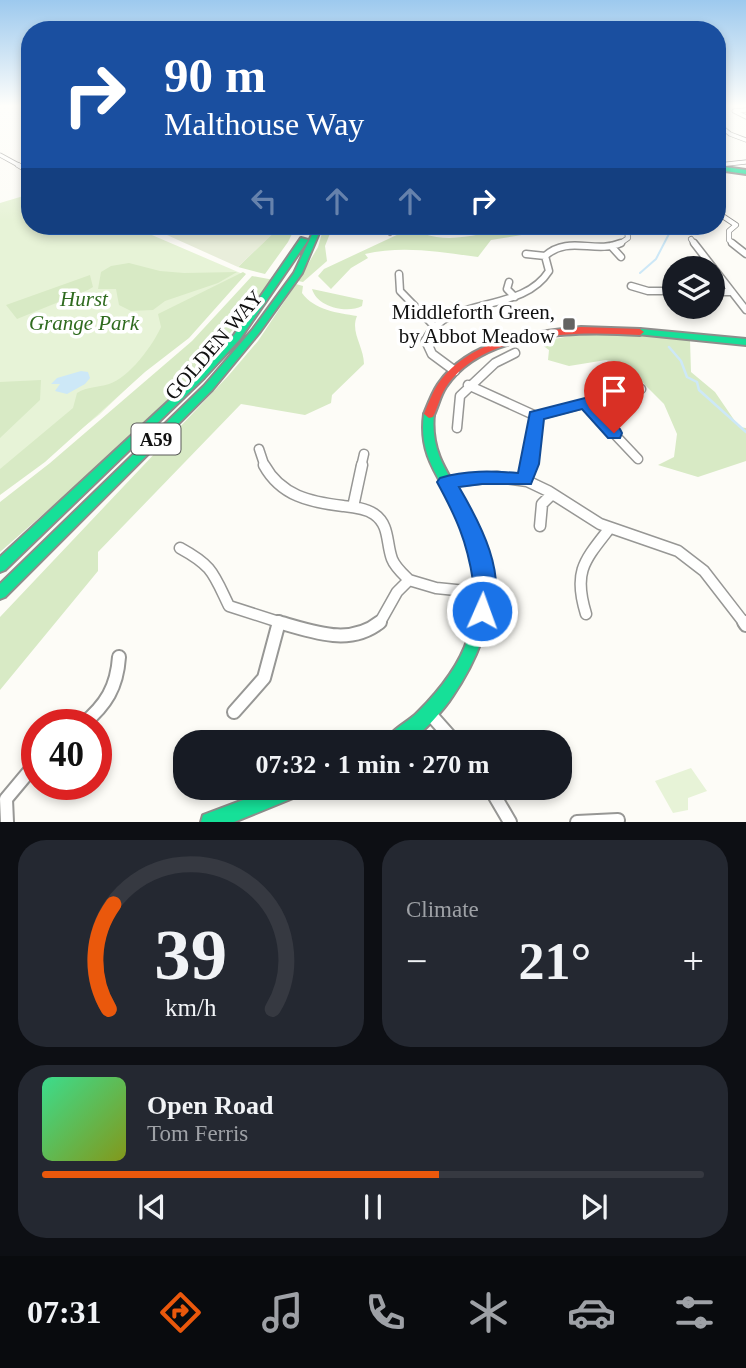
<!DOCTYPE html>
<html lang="en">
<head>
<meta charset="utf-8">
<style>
	body { margin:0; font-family:Georgia,serif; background:#242831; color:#f1f3f6; height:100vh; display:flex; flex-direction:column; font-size:26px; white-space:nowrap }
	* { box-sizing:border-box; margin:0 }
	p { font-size:23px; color:#9ea1a6 }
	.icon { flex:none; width:38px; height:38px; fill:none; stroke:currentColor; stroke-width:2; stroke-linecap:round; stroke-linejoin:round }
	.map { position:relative; height:822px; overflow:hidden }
	.side { display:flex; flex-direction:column; gap:18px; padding:18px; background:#0d0f14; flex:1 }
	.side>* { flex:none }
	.top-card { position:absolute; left:21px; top:21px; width:705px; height:214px; border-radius:28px; box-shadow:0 4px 10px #0003; background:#1a4fa0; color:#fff; overflow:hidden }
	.controls { position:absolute; left:662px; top:256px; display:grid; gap:14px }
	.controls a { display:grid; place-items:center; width:63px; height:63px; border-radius:50%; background:#171b24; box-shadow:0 4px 10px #0003; font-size:35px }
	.speed { position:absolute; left:21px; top:709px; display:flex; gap:14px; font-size:35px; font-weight:700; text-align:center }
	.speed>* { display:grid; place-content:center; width:91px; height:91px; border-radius:50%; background:#171b24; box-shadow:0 4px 10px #0003; line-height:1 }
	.speed .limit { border:10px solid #d22; background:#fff; color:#111 }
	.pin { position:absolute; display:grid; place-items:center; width:60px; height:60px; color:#fff; margin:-72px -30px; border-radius:50% 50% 50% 0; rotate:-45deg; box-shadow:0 0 7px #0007 }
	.pin .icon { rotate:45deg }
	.me { position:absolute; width:77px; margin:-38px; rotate:2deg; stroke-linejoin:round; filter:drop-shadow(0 0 5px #0008) }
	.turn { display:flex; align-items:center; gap:24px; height:147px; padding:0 28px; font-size:32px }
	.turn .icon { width:91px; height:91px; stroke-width:2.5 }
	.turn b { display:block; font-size:49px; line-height:60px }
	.lanes { display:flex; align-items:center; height:66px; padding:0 28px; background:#0003; justify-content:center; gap:35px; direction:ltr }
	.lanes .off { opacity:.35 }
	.big { font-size:52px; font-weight:800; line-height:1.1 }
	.side .widget { flex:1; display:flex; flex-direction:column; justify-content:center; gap:10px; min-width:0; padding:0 24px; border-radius:28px; background:#242831 }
	.side .dial { align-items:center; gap:0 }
	.dial svg { height:182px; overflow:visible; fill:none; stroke:#363941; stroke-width:7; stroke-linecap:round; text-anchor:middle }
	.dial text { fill:#f1f3f6; stroke:none }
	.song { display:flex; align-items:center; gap:21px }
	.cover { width:84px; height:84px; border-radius:10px; background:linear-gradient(135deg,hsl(150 70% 55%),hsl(70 70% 35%)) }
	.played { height:7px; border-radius:4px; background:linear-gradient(90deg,#ea580c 60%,#363941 60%) }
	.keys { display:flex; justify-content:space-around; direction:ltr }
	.heat { display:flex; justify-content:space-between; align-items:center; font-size:38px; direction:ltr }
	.side .tiles { flex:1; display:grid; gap:18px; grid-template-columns:1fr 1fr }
	.widget:last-child { grid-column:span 2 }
	.trip { position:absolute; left:173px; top:730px; width:399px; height:70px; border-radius:28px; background:#171b24; box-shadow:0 4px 10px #0003; font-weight:800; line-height:70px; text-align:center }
	.dock { display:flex; height:112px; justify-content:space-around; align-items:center; background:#090b0e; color:#9ea1a6 }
	.dock .icon { width:49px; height:49px }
	.dock .on { color:#ea580c }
	.dock b { font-size:32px; color:#f1f3f6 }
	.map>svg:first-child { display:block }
	.green { fill:#e7f3d7 }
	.forest { fill:#d8eac5 }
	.cemetery { fill:#e9eedb }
	.water { fill:#cde8f7 }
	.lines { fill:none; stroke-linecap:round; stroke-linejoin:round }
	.stream-far1 { stroke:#cde8f7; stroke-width:2 }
	.stream { stroke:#cde8f7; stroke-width:2.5 }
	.street-far5-casing { stroke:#979795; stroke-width:5 }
	.street-far4-casing { stroke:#979795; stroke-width:6 }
	.street-far3-casing { stroke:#979795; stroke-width:9 }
	.street-far2-casing { stroke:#979795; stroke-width:11 }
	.street-far1-casing { stroke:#979795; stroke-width:13 }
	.street-casing { stroke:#979795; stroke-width:16 }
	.fast-casing { stroke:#8e8d8b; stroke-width:4 }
	.jam-casing { stroke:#8e8d8b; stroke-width:4 }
	.street-far5 { stroke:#fffffe; stroke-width:3.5 }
	.street-far4 { stroke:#fffffe; stroke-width:4.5 }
	.street-far3 { stroke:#fffffe; stroke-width:6 }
	.street-far2 { stroke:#fffffe; stroke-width:8 }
	.street-far1 { stroke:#fffffe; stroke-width:10 }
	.street { stroke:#fffffe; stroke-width:12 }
	.fast { fill:#16e098; fill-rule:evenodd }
	.jam { fill:#f24e42; fill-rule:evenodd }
	.route { fill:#1a73e8; stroke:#114b97; stroke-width:2 }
	.poi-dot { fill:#646362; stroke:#fff; stroke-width:2.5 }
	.labels { text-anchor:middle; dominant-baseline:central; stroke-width:7; stroke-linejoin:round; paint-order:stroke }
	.shield { fill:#fff; stroke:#585858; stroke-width:2 }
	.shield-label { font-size:19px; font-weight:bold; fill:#111 }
	.park-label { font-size:21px; font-style:italic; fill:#2f6b1f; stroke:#fff }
	.poi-label { font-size:21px; fill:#111; stroke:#fff; text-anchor:end }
	.street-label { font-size:21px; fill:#111; stroke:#fff }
</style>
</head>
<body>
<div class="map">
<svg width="746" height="822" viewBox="0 0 746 822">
	<rect width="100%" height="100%" fill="#fdfcf7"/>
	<path class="green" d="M30 194V226H131L245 275 99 415 0 492V203Z
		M691 768 707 791 688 798V810L673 813 655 781Z"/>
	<path class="forest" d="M280 226H296L288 242 265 274 238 267Z
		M324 226H333L325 246 327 261 303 282 298 281 318 247Z
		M416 226H436L424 234C456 245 491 230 523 226 531 225 541 226 550 226L552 230 491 240 478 257C440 252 403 245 365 254L368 258 351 268 331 289 318 276 324 269Z
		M129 263 160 271 184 273 237 272 218 283 165 301 153 310 131 311 119 305 116 289H98L101 272 111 266Z
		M243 272 246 274 189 338 145 372 45 462 0 495V469L73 408 77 393C88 386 97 388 109 384 129 378 153 345 161 327L158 314Z
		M90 275 93 287 88 290 17 319 6 305Z
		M252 276 274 280 201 368 87 476 0 552V502L50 463 192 341Z
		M296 284 303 286 302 293C314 310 338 313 357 316 350 332 364 347 364 364L332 395 331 403 305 415 241 404 98 552V571L0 690V617L229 375 258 341Z
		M312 289 363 300 362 306C347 314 317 307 312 289Z
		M618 333 690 340 691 372 715 392 739 427 746 428V461L698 477 658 465 674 457 677 434 664 404 623 363 606 360 569 366 548 360 549 350 538 342 570 336Z
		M41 380 40 400 0 438V382Z"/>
	<path class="cemetery" d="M147 226H281L238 267Z"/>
	<path class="water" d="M81 371 88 372 90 378 85 384 67 394 55 391 60 384H51L57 378Z"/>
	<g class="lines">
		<path class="stream-far1" d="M640 273 656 259 671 230"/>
		<path class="stream" d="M669 347 681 361 687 377 697 382 699 390 746 432"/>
		<defs>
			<path id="street-far5" d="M746 110 734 111 746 117
				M718 124 730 134 746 140
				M0 155 22 167
				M718 165 746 162"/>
			<path id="street-far4" d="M18 165 30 172
				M718 213 736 225 729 231V240L735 245
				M390 233 397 226
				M691 239 695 245
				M618 245 628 238 627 230 621 226"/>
			<path id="street-far3" d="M694 243 746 310
				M732 243 746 254
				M611 246 621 257
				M526 254 545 256
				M399 274 400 291 433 325
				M509 282 507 289 515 297
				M631 286 648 291H674
				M712 292H732
				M427 343 425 340C449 294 521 315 549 271L545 256C568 235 595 254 621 243"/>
			<path id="street-far2" d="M426 341 432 354 455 371
				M468 385 536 416
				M585 403 638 459
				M536 416 641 389
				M457 428 460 396 495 363 515 353
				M259 449 265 467
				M361 467 364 454
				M529 467 536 416"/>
			<path id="street-far1" d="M264 465C281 496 310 502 343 506 353 507 365 508 374 514 390 525 386 543 392 559 395 567 403 574 409 580L397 592 379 624
				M525 480 530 465
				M446 482 497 477 527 481 548 491 600 524 678 551 704 571 745 624
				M353 507 362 465
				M540 526 542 504 551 495
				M180 548C213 566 213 573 229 606L285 624
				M409 580 436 588 486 593
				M586 614C573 572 584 561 609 529"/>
			<path id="street" d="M278 622C312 631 349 647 380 622
				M744 622 746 625
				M234 712 264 678 279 622
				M431 715 455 742
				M83 724C106 705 117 687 119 657
				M490 788 510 822
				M7 822 6 799 37 762
				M577 822 618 820"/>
			<path id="fast" d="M718 166 746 170V174L718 170Z
				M316 226H322L302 273 259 333 212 390 5 597 0 599V584L204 386 253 329 294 273Z
				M301 238 308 240 240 339 204 378 5 570 0 572V557L198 374 234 335Z
				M640 329 746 339V345L637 334V330Z
				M429 410 434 414C430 453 449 475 468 507 507 572 493 637 452 697 446 707 418 739 407 742 401 744 392 742 386 742 391 729 407 723 417 713 438 692 459 667 468 638 482 597 479 552 458 513 440 478 418 456 424 414Z
				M275 788H306L303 794 234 822H201L203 815Z"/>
			<path id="jam" d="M581 327 640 329 644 332 640 335C580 331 484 330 446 387 440 396 438 407 433 417L429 418 424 414C428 404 432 393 438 384 469 339 530 332 581 327Z"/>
		</defs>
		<use href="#street-far5" class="street-far5-casing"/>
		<use href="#street-far4" class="street-far4-casing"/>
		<use href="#street-far3" class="street-far3-casing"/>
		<use href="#street-far2" class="street-far2-casing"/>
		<use href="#street-far1" class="street-far1-casing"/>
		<use href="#street" class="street-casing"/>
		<use href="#fast" class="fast-casing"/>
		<use href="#jam" class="jam-casing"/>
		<use href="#street-far5" class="street-far5"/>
		<use href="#street-far4" class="street-far4"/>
		<use href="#street-far3" class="street-far3"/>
		<use href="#street-far2" class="street-far2"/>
		<use href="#street-far1" class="street-far1"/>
		<use href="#street" class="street"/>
		<use href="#fast" class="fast"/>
		<use href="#jam" class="jam"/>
	</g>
	<linearGradient id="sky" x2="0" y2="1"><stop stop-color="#9dc9ee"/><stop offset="0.48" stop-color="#fefefb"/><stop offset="1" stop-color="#fefefb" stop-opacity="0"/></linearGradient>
	<rect width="746" height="220" fill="url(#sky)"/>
	<path class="route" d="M585 398 591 399 620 429 622 433 620 438H608L582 409 544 419 539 464 531 484H482L459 487C480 523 509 576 490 618L482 621 474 618C469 607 475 593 473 581 467 541 456 517 437 482L440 478C466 470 492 471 518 473L530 412Z"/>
	<rect class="poi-dot" x="562" y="317" width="14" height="14" rx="3.5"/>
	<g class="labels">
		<rect class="shield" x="131.5" y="423.5" width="49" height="31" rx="5"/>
		<g class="shield-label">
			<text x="156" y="439">A59</text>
		</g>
		<g class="park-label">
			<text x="84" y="299">Hurst<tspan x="84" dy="24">Grange Park</tspan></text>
		</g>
		<g class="poi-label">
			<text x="555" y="312">Middleforth Green,<tspan x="555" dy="24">by Abbot Meadow</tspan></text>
		</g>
		<g class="street-label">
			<text transform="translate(214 345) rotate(-49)">GOLDEN WAY</text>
		</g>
	</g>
</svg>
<div class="controls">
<a><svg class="icon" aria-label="layers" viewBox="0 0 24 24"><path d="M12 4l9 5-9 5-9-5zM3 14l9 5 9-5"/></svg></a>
</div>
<div class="speed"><div class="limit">40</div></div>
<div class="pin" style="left:614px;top:433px;background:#d93025"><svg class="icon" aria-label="arrive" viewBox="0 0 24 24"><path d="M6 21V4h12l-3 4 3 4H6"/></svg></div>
<svg class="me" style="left:482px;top:611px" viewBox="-20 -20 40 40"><circle r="17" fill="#1a73e8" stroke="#fff" stroke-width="3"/><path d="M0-11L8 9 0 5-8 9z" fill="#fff"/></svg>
<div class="trip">07:32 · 1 min · 270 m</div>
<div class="top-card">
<div class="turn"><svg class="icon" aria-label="right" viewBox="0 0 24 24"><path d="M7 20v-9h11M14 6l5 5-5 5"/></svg><div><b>90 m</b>Malthouse Way</div></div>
<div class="lanes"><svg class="icon off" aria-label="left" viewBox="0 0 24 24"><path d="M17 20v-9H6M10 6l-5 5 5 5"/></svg><svg class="icon off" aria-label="ahead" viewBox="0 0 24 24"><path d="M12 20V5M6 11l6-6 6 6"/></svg><svg class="icon off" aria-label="ahead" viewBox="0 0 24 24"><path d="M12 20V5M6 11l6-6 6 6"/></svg><svg class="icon" aria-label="right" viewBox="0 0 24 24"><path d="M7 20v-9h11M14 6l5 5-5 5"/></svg></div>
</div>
</div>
<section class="side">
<div class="tiles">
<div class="widget dial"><svg viewBox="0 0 100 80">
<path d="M14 69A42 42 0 1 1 86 69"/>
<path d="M14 69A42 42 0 0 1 16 23" stroke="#ea580c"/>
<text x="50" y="56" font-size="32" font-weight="700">39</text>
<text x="50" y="72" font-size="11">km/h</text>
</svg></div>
<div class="widget"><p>Climate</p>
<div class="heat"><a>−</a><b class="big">21°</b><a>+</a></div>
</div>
<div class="widget">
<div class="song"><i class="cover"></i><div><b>Open Road</b><p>Tom Ferris</p></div></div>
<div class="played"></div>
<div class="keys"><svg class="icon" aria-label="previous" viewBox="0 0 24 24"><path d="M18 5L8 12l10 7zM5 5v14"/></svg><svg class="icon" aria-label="pause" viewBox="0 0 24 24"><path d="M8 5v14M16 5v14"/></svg><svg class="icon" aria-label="next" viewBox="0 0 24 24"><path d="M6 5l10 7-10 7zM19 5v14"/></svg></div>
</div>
</div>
</section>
<nav class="dock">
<b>07:31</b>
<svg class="icon on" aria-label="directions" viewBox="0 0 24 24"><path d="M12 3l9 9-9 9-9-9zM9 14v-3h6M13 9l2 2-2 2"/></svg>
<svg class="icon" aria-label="music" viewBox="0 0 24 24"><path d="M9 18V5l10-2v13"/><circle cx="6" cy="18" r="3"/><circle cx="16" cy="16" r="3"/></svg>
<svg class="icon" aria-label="phone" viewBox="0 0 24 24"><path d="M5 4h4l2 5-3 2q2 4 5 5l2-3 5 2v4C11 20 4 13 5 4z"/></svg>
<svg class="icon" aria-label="climate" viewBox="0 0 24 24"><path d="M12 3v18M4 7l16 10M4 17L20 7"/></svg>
<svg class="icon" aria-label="car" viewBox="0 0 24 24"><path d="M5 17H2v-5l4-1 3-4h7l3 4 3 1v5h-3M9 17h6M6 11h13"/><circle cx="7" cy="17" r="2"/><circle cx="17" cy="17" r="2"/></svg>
<svg class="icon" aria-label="filters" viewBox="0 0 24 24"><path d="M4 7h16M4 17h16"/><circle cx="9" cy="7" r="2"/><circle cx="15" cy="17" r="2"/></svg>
</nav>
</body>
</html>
